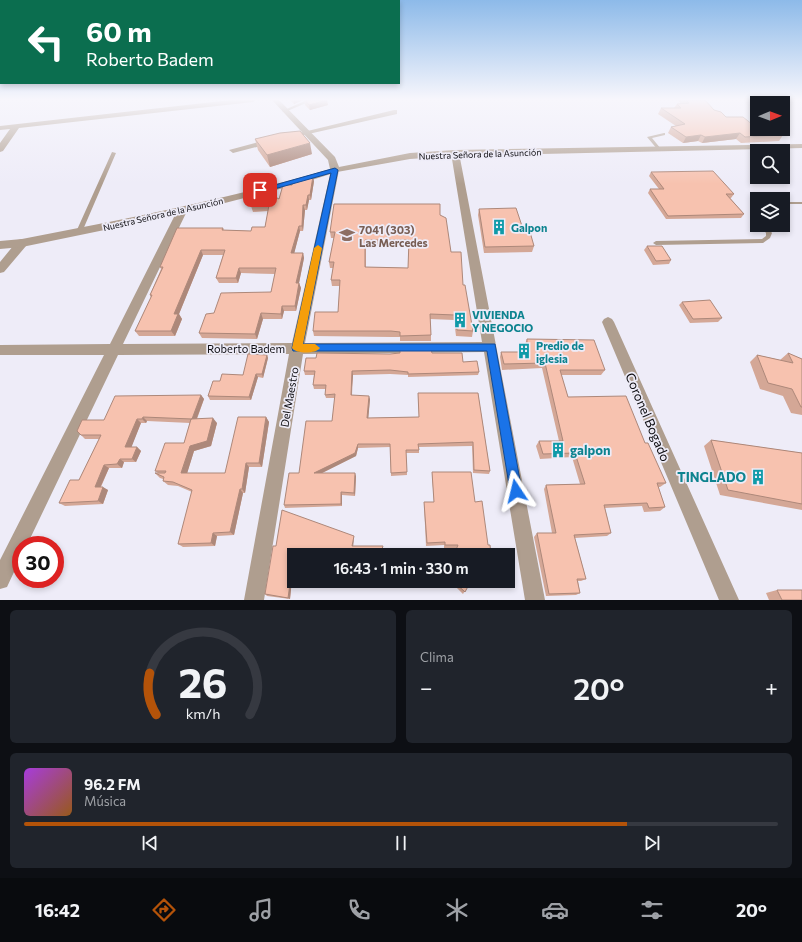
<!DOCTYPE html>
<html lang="es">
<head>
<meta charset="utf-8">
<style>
	body { margin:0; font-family:Commissioner,sans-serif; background:#20242c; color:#f1f3f6; height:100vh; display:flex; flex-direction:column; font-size:15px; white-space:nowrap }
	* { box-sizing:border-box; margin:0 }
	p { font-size:13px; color:#9ea1a6 }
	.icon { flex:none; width:22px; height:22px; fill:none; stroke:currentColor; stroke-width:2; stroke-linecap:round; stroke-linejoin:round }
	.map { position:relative; height:600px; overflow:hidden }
	.sheet { display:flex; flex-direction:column; gap:10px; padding:10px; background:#0d0f14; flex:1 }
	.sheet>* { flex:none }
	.hud { position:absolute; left:0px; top:0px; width:400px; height:84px; box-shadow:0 2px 6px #0003; background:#0b6e4f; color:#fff; overflow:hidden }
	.needle { width:26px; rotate:89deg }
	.fabs { position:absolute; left:750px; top:96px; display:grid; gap:8px }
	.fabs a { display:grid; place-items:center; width:40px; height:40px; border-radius:0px; background:#171b24; box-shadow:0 2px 6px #0003; font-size:20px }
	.speed { position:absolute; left:12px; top:536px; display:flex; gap:8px; font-size:20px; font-weight:700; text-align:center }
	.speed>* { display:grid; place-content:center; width:52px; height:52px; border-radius:50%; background:#171b24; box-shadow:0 2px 6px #0003; line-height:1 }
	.speed .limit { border:6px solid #d22; background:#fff; color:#111 }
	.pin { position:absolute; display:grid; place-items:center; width:34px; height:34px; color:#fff; margin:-17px; border-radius:8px; box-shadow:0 2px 6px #0006 }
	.me { position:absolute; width:44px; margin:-22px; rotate:350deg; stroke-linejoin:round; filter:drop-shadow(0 0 3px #0008) }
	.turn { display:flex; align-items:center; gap:14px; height:84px; padding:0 20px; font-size:18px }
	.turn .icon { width:52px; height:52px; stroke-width:2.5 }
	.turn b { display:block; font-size:28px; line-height:34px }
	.big { font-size:30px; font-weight:600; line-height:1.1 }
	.sheet .tile { flex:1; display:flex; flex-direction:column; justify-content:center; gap:6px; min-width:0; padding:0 14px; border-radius:6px; background:#20242c }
	.sheet .dial { align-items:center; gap:0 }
	.dial svg { height:104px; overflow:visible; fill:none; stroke:#363941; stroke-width:7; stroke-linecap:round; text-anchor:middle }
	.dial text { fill:#f1f3f6; stroke:none }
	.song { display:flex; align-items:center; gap:12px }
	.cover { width:48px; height:48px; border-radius:6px; background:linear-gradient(135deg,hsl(280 70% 55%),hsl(30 70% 35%)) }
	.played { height:4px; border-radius:2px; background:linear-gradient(90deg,#b45309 80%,#363941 80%) }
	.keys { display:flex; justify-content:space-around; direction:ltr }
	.heat { display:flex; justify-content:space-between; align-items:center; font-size:22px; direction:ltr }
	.sheet .tiles { flex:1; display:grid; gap:10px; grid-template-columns:1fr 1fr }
	.tile:last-child { grid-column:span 2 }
	.trip { position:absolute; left:287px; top:548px; width:228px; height:40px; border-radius:0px; background:#171b24; box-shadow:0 2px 6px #0003; font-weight:600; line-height:40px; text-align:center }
	.menu { display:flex; height:64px; justify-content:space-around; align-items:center; background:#090b0e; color:#9ea1a6 }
	.menu .icon { width:28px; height:28px }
	.menu .current { color:#b45309 }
	.menu b { font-size:18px; color:#f1f3f6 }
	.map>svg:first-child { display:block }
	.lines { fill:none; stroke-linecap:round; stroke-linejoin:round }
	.service { fill:#af9e8f; fill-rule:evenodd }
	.minor { fill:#af9e8f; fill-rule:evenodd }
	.tertiary { fill:#af9e8f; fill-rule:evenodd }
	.wall { fill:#d4a796; fill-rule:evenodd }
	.shaded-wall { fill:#ad887a }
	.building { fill:#f7c2af; stroke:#ad887a; fill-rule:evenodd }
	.route { fill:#1a73e8; stroke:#114b97 }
	.slow { fill:#f59e0b }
	.labels { text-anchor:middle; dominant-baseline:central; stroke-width:3.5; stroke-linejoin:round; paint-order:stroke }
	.far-street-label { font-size:9px; fill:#0e0d11; stroke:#eeecf8 }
	.culture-label { font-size:11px; font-weight:bold; fill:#0d838f; stroke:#eeecf8; text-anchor:start }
	.education-label { font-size:11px; font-weight:bold; fill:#785e54; stroke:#eeecf8; text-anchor:start }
	.street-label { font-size:11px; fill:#0e0d11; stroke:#eeecf8 }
	.near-street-label { font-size:13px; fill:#0e0d11; stroke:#eeecf8 }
	.near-culture-label { font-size:13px; font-weight:bold; fill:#0d838f; stroke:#eeecf8; text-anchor:start }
</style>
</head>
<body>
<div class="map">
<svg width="802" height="600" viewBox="0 0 802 600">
	<rect width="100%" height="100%" fill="#eeecf8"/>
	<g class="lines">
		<path class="service" d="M307 100H313L285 112 282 111Z
			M664 133H665V135L652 138 661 149 658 150 647 137Z
			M112 152 116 153 82 232 81 233H77L76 232Z
			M755 202H757V205L755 207 757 212V218L755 217 750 207Z
			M783 202H802V204H783Z
			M760 225H766L772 233 770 238 763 243 656 245 653 243 656 241 762 239 766 236V233Z"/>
		<path class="minor" d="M231 100H256L253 102 19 128 3 151 0 152V143L10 129 0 130V126Z
			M394 110H397V114L295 137 291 135Z
			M273 138 277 140 276 142 233 153 229 150Z
			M455 150 459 153 545 600H525L484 352 303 354 264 600H244L289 354 118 355 27 545H21V557L7 587 0 589V560L104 355H0V345L110 344 177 211 182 208 187 211 123 344 292 343 331 170 335 167 339 170 305 343 482 342 451 153Z
			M22 239 27 243 26 246 4 272 0 273V262L18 240Z
			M608 317 612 319 614 322 739 600H719L602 322 604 319Z"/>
		<path class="tertiary" d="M272 100H279L335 157 339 167 410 153 455 150 802 144V148L455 156 410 159 337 172 299 184 182 214 22 247 0 249V241L22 239C126 219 229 199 330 169L328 160Z"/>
	</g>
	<path class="wall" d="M290 100H303L294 104Z
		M304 100 328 105 310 110 305 105Z
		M678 100H705L714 110 726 117 783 135 779 141 741 143 736 139 702 143 698 141 683 143 668 133 671 127 676 126 658 114 661 108H674L677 104H681Z
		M255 139 312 154 270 167 258 150Z
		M651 172 734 194 731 198H730L744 214 741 218 666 219 648 193 650 189H659L649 176Z
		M314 181 311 200H309L307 210H305L303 231H300L294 253H303L304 258 299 283 301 288 296 311H284L282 319H263L257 339 202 338 199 333 214 313 271 292 275 274 241 273 238 283H219L216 278 223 255H203L179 314 182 319 175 336H139L135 331 151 298 150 295 161 269 160 267 223 228 224 230 251 231 265 227 268 211 253 212 251 206 279 199 292 185Z
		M479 209 524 232 534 246 532 252 484 253 478 215Z
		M440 215 451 252 463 285 473 331 472 337 456 336 454 320 430 319 431 335V341H400V337H391L314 336 313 331 338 312 340 286H332L331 280 333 268H330L329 262 334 238H331L330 232ZM409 245 408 268 366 267V246Z
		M647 246 671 260 669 264 653 265 644 250Z
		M682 302 722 318 718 322 690 323 679 305Z
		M527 339 605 370 601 375H561L568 397 645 443 666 483 660 487H658L665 507 660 511 644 512 642 506 605 508 611 533 607 536 575 538 586 579 581 581H578L580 593 576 595 546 596 534 537 537 533H552L544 489 546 485 580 484 572 457 540 459 536 446 539 441H559L542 368 502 370 500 357 501 352H525V344Z
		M432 353 463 362 479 372 478 375 408 377V375L390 374 353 375 352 395 370 399 368 418 419 417 418 393H478L490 471 489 474 473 473 472 446 419 447V453H406L407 475 391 476 390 447 358 448 356 456 322 473 356 476 355 496 342 495V506L285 508 284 505 299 473 332 421 335 398H326L325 395 326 389H314L313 385 314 375H305L304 371 316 358 390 354Z
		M788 353 802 359V415L791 413 783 396 760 389 750 362 757 355 780 360Z
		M267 355 268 358 263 378 258 377 251 400H210L208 396 220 381 243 375Z
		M201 395 204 399 197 419 217 423 211 446 194 451 187 473H225L266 417 269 422 262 467H249L245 493H243L234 535 217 536 215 546 183 547 178 544 192 492 178 486 168 485 163 481V479L160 478 155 473H158L155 471 184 443 190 423 147 421 146 423H141L131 447H137L141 451 136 462H124L122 468H109L101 487 108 490 103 504 65 506 59 503 79 480 99 439H85L81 435 104 420Z
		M711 440 802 453V510L720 495 704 446Z
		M432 472 475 502 457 548H444V545L426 546 424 505V502H434L432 476Z
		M354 536V538L294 555V578L292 579 290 599 267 596 265 594 276 546Z
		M382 581 381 587 350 586V585Z
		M450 581H472L469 583 463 594Z
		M777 590 802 600H769L766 593Z"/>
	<path class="shaded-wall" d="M294 100H303L294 104Z
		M327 100 328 105 310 110 309 105Z
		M740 133 736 139 702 143 705 137Z
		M701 135 698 141 683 143 686 137Z
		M310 143 312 154 270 167 267 155Z
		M313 176 314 181 311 200 310 195Z
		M308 195 309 200 307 210 306 205Z
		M303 205 305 210 303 231 302 226Z
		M299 226 300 231 293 258 291 253Z
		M201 250 203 255 179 314 182 319 175 336 171 331 174 314Z
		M303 253 304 258 298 288 296 283Z
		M239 268 241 273 238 283 236 278Z
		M299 283 301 288 296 311 295 306Z
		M282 306 284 311 282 319 281 314Z
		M261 313 263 319 257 339 255 334Z
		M267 355 268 358 263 378 262 374Z
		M352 371 353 375 351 399V395Z
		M256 374 258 377 251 400 249 397Z
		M201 395 204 399 195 423 192 419Z
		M369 396 370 399 368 422 367 418Z
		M143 417 147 421 146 423 142 419Z
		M266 417 269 422 262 467 259 463Z
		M213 418 217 423 211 446 194 451 186 477 181 473 190 446Z
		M137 419 141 423 130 451 125 447Z
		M358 444V448L356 456 316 476 314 473Z
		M137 447 141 451 136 462 132 459Z
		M120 459 124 462 122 468 117 464Z
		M246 463 249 467 245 493 242 489Z
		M104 465 109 468 99 490 95 487Z
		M355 473 356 476 355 496 354 493Z
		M103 487 108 490 103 504 98 501Z
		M240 489 243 493 234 535 230 532Z
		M341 492 342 495V506L341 504Z
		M213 533 217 536 215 546 211 543Z
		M354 536V538L353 548 352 546Z
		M294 576V578L292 579 290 599 288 598 291 577Z"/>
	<path class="building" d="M305 100H327L309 105Z
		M686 100H705L714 110 721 112 726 117H743L753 125H757V129H775L783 135 745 137 740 133 705 137 701 135 686 137 671 127 685 124 661 108H681L677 104 689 103Z
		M300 131 310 143 267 155 255 139 280 133Z
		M713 171 734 194H726L744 214 668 216 650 189H664L651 172Z
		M313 176 310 195H308L306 205H303L302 226H299L291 253H303L296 283H299L295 306H282L281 314 261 313 255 334 199 333 206 314 214 313 221 293 271 292 276 268H239L236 278H216L225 250H201L174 314H178L171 331H135L152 295H150L163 267H160L177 228H223L222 230 251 231 252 227H265L269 205 251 206 257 191 262 190 279 199 283 185H292L293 182Z
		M334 204H440V215L446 218 451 252H461L463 285H465L473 331 457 330 455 315 430 314 431 335 400 336V332L391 331H313L315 312H338L340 280H331L334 262H329L335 232H330ZM365 240H409L408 268 365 267Z
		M516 208 524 232H530L534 246 485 247 479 209Z
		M647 246H662L671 260 656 261Z
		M710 300 722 318 693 319 682 302Z
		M527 339 594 340 605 370H560L568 397 626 396 645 443H648L666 483H657L665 507 649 508 647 503 604 505 611 533 574 535 586 579H577L580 593 549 594 537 533H556L546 485 585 484 575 453 543 454 539 441H563L545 363 504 364 501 352H527Z
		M400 350H431L432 353H462L463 362 477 361 479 372 408 374V372L390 370 352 371 351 395 369 396 367 418 419 417 418 393H478L490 471 474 470 473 442 418 444 419 450H406L407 472 391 473 390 444H358L355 453 314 473H355L354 493 341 492V504L284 505 289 473H299L306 421H332L335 394 325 395 326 385H313L315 371H304L306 358H316L317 353 390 354 400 353Z
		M788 353 802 359V407H801L792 389 768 383 757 355 793 363Z
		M248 354 267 355 262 374H256L249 397 208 396 213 381H220L222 374 243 375Z
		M201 395 192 419 143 417 142 419H137L125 447H137L132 459H120L117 464 104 465 95 487H103L98 501 59 503 70 480H79L101 435H81L77 431 82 420H104L115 396Z
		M238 417H266L259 463H246L242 489H240L230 532 213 533 211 543 178 544 192 490 173 482 163 481 164 477 155 473H165L166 471H155L165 443H184L191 419 213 418 207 441 190 446 181 473H225Z
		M711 440 802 453V504L728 490Z
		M432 472H471L475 502 482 501 488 545H490L491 555H454L458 545H445V542L427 543 424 502H434Z
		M282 510 354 536 352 546H383L382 549H400L399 555H294V576L291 577 288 598 265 594 273 546H276Z
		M350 581H381V585H350Z
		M453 581H471L465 592Z
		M777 590H802V600H782Z"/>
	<linearGradient id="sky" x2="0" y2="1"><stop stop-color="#8dbae9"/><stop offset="0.54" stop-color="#f7f6fc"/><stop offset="1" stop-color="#f7f6fc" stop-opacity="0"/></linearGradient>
	<rect width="802" height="184" fill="url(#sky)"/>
	<path class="route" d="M335 168 338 170 303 344H495L522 491 520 495 516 497 511 495 510 491 487 351H293L292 348 331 173 260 193 257 190Z"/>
	<path class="slow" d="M318 245 322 248 303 344H315L320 348C316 354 296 354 292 348L314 248Z"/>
	<defs>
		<symbol id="building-bare" viewBox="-9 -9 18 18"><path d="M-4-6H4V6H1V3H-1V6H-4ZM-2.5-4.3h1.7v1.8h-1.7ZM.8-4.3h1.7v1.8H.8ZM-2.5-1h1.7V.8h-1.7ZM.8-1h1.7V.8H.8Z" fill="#0f9aa8" stroke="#eeecf8" stroke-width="2.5" paint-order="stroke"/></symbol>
		<symbol id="school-bare" viewBox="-9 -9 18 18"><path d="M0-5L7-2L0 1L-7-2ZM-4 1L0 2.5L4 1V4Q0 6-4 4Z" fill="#8d6e63" stroke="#eeecf8" stroke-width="2.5" paint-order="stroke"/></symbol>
	</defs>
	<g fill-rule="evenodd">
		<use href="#building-bare" x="488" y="216" width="22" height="22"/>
		<use href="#school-bare" x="336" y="224" width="22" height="22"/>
		<use href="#building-bare" x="449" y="309" width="22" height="22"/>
		<use href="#building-bare" x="513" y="340" width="22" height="22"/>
		<use href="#building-bare" x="547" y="439" width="22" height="22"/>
		<use href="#building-bare" x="747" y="466" width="22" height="22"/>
	</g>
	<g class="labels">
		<g class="far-street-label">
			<text transform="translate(480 154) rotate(-2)">Nuestra Señora de la Asunción</text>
			<text transform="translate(163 214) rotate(-13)">Nuestra Señora de la Asunción</text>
		</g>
		<g class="culture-label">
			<text x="511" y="227">Galpon</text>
			<text x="472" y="314">VIVIENDA<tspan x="472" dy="13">Y NEGOCIO</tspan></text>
			<text x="536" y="345">Predio de<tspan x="536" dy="13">iglesia</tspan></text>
		</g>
		<g class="education-label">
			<text x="359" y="229">7041 (303)<tspan x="359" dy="13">Las Mercedes</tspan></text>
		</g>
		<g class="street-label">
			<text x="246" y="348">Roberto Badem</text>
			<text transform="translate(289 397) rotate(-80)">Del Maestro</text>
		</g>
		<g class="near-street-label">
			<text transform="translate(648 417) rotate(67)">Coronel Bogado</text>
		</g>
		<g class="near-culture-label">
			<text x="570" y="450">galpon</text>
			<text x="746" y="477" text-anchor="end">TINGLADO</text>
		</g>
	</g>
</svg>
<div class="fabs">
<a><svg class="needle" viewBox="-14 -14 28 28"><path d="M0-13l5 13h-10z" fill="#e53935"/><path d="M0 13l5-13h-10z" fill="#9ea1a6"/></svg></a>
<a><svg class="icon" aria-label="search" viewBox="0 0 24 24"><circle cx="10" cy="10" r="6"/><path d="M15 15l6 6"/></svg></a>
<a><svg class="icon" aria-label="layers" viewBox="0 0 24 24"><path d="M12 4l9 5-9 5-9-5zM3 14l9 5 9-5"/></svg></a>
</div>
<div class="speed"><div class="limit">30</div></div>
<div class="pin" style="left:260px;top:190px;background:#d93025"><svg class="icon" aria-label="arrive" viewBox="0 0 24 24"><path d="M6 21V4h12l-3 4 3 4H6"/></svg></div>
<svg class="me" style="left:516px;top:491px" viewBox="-20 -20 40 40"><path d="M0-17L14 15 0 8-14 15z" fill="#1a73e8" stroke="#fff" stroke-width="4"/></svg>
<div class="trip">16:43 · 1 min · 330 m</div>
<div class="hud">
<div class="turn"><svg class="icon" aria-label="left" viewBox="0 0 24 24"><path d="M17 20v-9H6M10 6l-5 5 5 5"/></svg><div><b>60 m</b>Roberto Badem</div></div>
</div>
</div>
<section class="sheet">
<div class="tiles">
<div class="tile dial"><svg viewBox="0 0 100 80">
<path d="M14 69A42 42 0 1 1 86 69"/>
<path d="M14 69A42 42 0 0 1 9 37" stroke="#b45309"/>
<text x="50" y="56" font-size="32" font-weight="700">26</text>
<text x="50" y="72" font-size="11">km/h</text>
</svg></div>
<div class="tile"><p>Clima</p>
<div class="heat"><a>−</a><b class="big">20°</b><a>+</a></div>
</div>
<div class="tile">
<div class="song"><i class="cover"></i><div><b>96.2 FM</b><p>Música</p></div></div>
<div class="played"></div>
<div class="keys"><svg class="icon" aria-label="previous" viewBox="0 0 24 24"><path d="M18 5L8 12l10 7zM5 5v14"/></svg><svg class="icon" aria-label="pause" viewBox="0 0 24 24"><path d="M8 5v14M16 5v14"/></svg><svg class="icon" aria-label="next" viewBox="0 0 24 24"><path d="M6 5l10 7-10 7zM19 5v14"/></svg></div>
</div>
</div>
</section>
<nav class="menu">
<b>16:42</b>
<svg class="icon current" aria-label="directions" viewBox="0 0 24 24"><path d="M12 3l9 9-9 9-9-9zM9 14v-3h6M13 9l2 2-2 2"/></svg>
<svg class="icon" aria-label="music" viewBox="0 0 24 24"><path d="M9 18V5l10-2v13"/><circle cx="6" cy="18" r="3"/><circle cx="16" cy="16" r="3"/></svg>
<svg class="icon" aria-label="phone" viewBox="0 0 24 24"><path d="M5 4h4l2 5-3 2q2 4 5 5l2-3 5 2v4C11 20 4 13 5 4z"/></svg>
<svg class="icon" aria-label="climate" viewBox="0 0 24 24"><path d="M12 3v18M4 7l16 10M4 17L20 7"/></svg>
<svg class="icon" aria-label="car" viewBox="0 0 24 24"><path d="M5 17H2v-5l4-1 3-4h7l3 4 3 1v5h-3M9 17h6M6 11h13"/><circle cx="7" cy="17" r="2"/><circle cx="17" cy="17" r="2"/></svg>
<svg class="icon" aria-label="filters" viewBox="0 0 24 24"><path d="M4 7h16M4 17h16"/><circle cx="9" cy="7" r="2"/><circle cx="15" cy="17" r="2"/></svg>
<b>20°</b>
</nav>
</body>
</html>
